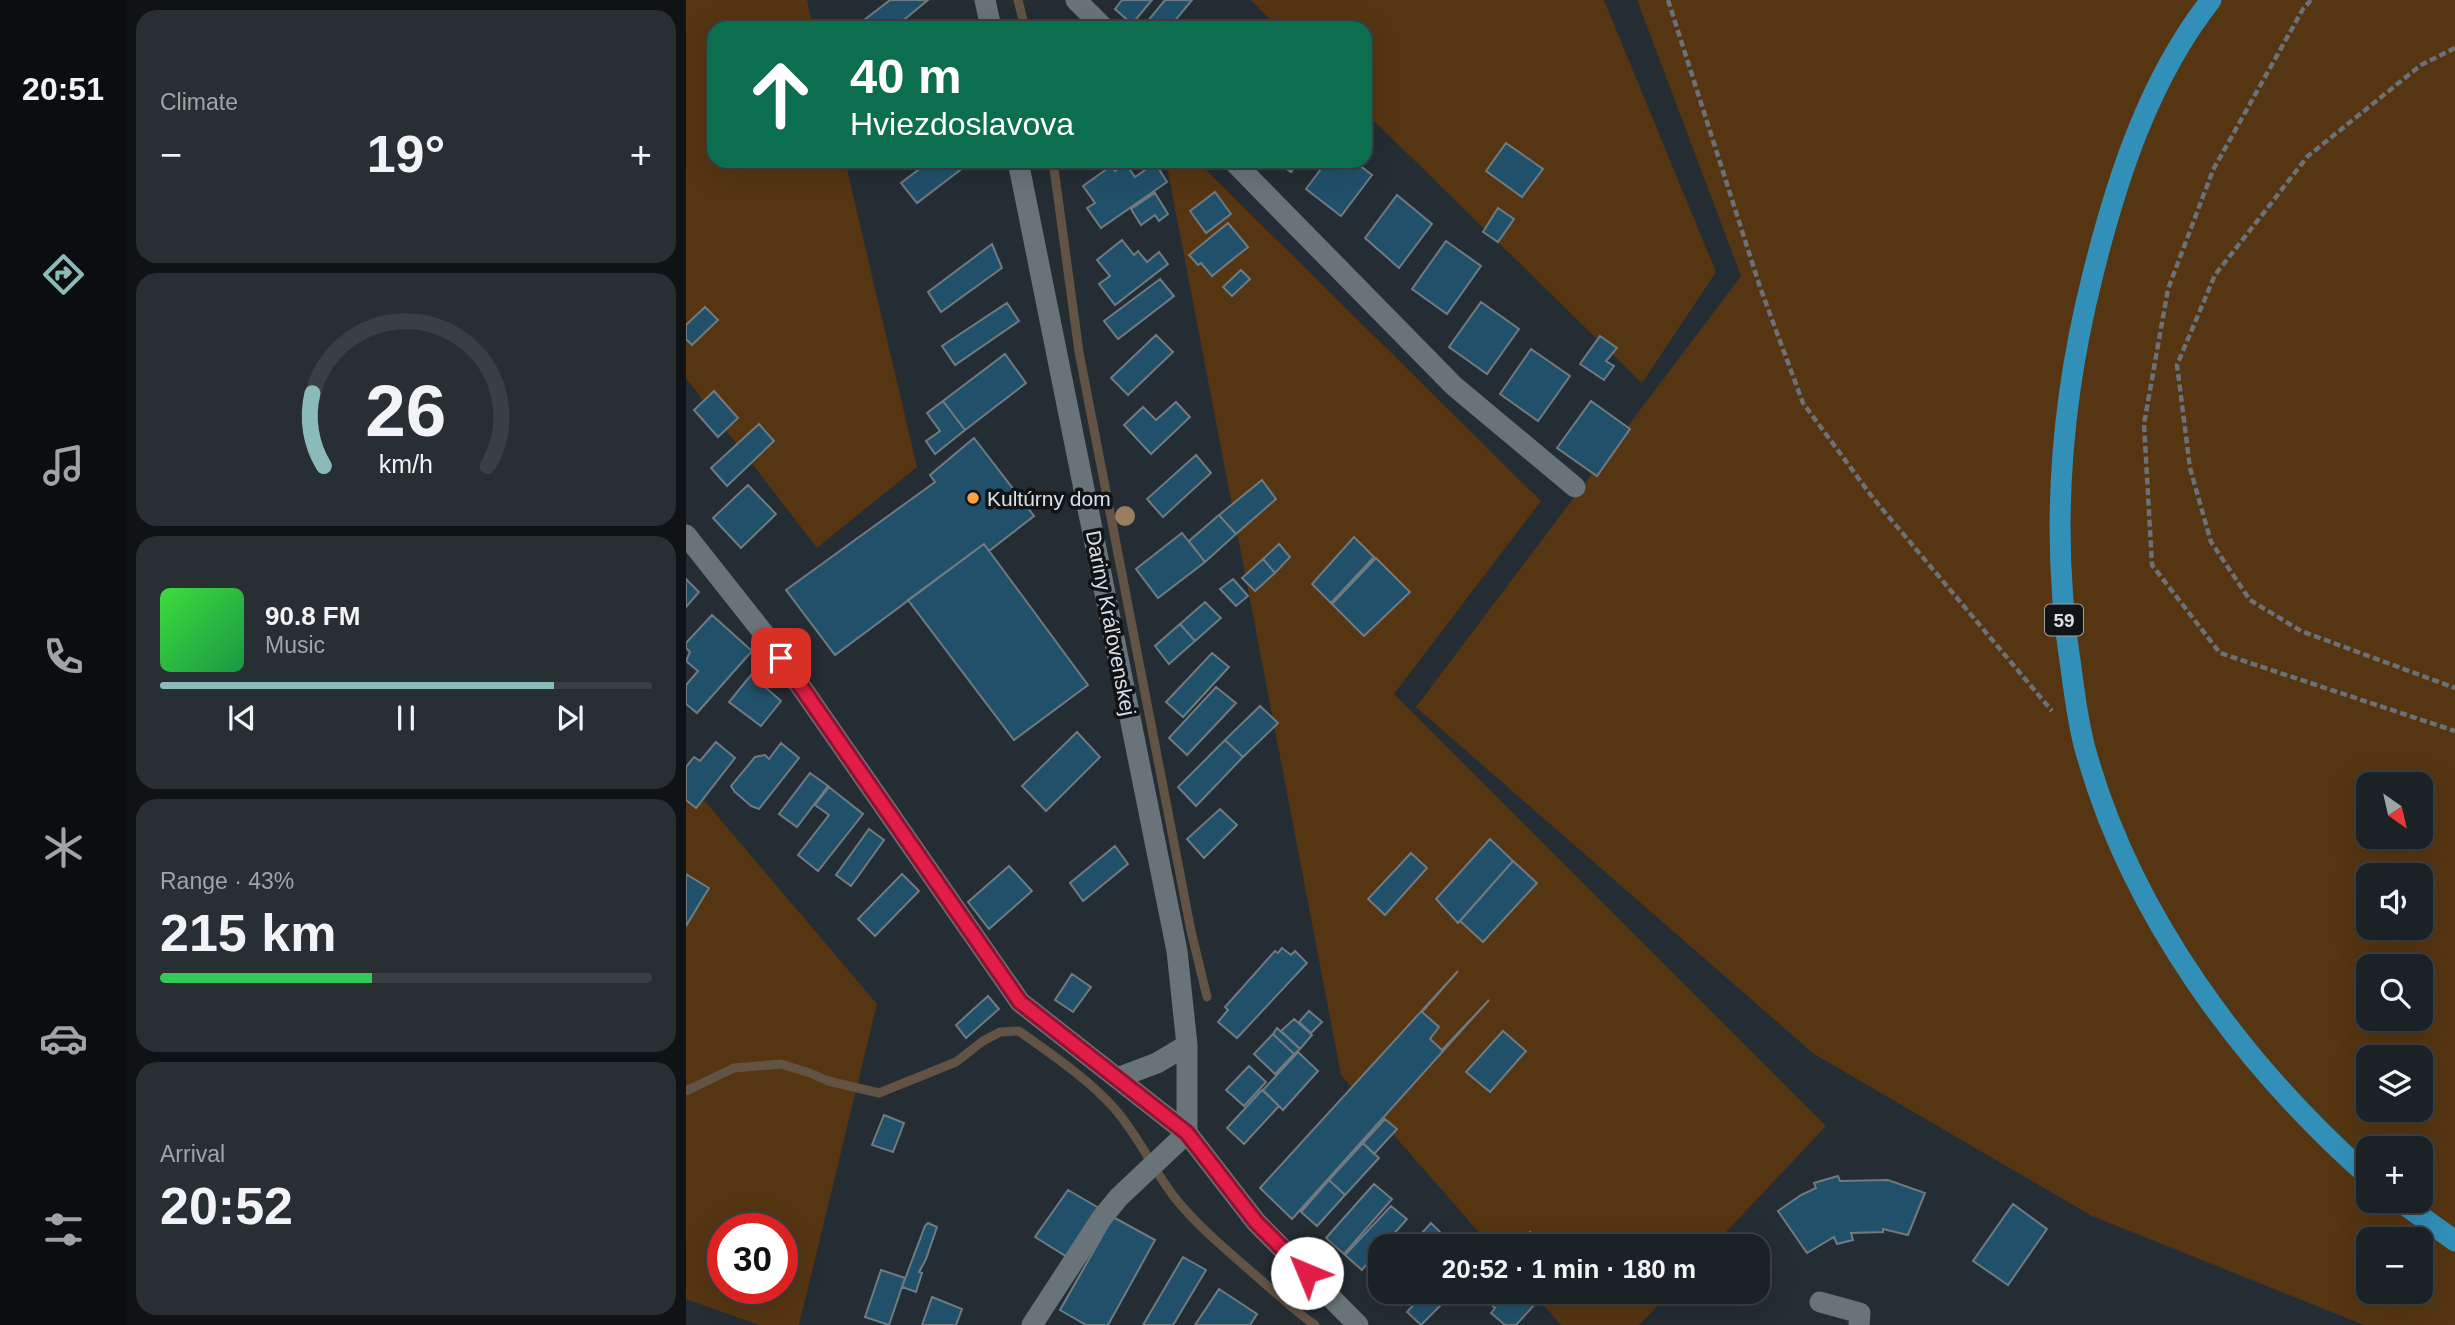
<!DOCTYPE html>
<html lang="en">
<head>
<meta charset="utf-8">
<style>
	body { margin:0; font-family:Helvetica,sans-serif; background:#282f32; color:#f1f3f6; height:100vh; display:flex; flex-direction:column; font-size:26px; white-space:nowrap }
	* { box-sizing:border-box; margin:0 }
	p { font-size:23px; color:#a0a4a7 }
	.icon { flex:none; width:38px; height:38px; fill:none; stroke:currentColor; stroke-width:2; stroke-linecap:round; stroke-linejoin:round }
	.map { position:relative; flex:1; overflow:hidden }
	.drawer { display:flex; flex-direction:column; gap:10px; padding:10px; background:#0f1315; width:560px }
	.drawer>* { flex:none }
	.guide { position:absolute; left:21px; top:21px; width:665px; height:147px; border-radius:21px; box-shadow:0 7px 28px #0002,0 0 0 2px #393f43; background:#0b6e4f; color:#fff; overflow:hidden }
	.needle { width:46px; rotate:146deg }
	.tools { position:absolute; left:1670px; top:772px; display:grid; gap:14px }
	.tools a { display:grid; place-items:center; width:77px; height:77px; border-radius:14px; background:#1b2226; box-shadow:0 7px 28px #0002,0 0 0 2px #393f43; font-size:35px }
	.speed { position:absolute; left:21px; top:1213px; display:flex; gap:14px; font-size:35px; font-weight:700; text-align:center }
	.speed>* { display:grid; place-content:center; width:91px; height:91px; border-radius:50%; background:#1b2226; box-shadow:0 7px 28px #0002,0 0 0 2px #393f43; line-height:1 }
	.speed .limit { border:10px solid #d22; background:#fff; color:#111 }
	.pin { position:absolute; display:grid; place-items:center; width:60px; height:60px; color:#fff; margin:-30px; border-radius:14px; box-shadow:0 4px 10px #0006 }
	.me { position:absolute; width:77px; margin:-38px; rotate:315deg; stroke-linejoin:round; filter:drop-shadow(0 0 5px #0008) }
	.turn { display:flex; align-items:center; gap:24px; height:147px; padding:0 28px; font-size:32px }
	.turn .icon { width:91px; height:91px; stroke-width:2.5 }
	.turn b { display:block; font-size:49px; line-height:60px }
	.big { font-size:52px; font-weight:700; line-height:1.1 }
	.drawer .widget { flex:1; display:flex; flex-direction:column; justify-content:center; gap:10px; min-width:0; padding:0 24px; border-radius:21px; background:#282f32 }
	.drawer .dial { align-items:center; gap:0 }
	.dial svg { height:182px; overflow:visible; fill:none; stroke:#393f43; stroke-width:7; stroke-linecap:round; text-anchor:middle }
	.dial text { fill:#f1f3f6; stroke:none }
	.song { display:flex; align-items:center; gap:21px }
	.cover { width:84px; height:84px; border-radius:10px; background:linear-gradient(135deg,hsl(120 70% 55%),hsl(140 70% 35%)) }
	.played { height:7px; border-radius:4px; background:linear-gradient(90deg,#8bbbb9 80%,#393f43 80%) }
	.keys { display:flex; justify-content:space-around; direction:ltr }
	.heat { display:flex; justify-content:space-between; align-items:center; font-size:38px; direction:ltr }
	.charge { height:10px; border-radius:5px; background:linear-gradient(90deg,#34c759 43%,#393f43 0) }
	.trip { position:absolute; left:682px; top:1234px; width:402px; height:70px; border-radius:21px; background:#1b2226; box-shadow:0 7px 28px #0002,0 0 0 2px #393f43; font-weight:700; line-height:70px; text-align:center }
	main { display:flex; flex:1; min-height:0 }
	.tab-bar { display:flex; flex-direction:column; width:126px; justify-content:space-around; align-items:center; background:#0b0e0f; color:#a0a4a7 }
	.tab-bar .icon { width:49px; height:49px }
	.tab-bar .on { color:#8bbbb9 }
	.tab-bar b { font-size:32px; color:#f1f3f6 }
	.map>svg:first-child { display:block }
	.green { fill:#553512; fill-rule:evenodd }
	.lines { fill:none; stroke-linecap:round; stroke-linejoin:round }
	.stream { stroke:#625344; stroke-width:9 }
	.building { fill:#21506b; stroke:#6f7a81; stroke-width:2 }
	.path { stroke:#6a7177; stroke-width:4.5; stroke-dasharray:7 3.5; stroke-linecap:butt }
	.minor { stroke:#68737a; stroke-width:21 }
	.major { stroke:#328fb8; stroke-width:21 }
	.tree { fill:#9a7e62 }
	.route-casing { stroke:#92132f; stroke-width:18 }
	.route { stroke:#e11d48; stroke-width:12 }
	.poi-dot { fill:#f6a248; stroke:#101417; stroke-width:2.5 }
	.labels { text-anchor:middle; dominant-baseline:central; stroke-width:7; stroke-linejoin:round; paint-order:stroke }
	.shield { fill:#101417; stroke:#9da3a6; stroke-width:2 }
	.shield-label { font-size:19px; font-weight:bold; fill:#dae0e4 }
	.poi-label { font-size:21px; fill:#dae0e4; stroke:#101417; text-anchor:start }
	.street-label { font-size:21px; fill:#dae0e4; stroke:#101417 }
</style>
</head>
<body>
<main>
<nav class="tab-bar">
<b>20:51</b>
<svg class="icon on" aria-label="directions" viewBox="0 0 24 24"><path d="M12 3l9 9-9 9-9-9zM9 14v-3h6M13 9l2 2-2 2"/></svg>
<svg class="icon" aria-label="music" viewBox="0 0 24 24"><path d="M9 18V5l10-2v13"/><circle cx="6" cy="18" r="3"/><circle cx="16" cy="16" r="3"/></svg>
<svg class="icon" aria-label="phone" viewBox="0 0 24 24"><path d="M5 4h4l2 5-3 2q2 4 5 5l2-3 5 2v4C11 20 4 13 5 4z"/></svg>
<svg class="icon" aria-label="climate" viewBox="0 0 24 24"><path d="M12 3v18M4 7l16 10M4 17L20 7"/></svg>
<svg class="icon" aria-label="car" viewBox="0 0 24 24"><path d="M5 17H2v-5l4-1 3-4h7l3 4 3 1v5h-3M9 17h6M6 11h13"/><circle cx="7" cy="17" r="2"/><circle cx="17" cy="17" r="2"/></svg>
<svg class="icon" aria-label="filters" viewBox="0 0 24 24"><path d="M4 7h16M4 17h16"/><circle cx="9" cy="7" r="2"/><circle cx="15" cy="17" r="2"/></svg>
</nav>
<section class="drawer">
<div class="widget"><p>Climate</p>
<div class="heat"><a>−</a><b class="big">19°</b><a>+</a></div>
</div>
<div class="widget dial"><svg viewBox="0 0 100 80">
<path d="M14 69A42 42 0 1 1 86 69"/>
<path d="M14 69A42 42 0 0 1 9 37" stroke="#8bbbb9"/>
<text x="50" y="56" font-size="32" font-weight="700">26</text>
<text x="50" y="72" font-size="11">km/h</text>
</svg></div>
<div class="widget">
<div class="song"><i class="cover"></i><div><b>90.8 FM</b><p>Music</p></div></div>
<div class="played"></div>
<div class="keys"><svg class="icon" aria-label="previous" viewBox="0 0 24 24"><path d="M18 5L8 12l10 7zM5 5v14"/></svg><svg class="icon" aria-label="pause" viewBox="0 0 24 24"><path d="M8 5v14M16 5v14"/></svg><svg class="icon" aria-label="next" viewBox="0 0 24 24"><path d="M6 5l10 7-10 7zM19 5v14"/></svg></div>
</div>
<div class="widget"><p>Range · 43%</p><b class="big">215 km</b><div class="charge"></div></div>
<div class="widget"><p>Arrival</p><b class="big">20:52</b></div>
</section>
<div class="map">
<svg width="1769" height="1325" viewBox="0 0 1769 1325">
	<rect width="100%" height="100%" fill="#242d33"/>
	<path class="green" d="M0 0H121L127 28H28V161H159L231 467 131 548 0 378Z
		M565 0H918L1030 272 956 383 679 112V28H593Z
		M951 0H1769V1325H1678L1406 1216 1128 1054 730 707 1055 276ZM1682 784H1734V836H1682ZM1682 875H1734V928H1682ZM1682 966H1734V1018H1682ZM1682 1057H1734V1110H1682ZM1682 1148H1734V1200H1682ZM1682 1239H1734V1292H1682Z
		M480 161H511L855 501 708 694 1140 1126 1027 1246H805L655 1075Z
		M0 779 191 1004 113 1325H73L0 1299ZM37 1228H96V1288H37Z
		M846 1292H985L953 1325H875Z"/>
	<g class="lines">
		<path class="stream" d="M332 0 339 28
			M367 161 393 352 505 931 521 997
			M0 1091 48 1068 95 1064 124 1073 142 1081 193 1093 270 1062 297 1041 314 1032 333 1031C365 1054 401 1078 428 1108 454 1137 469 1175 494 1204 516 1230 543 1252 568 1274 589 1292 606 1309 629 1325"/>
	</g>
	<path class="building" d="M204 0H242L208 28H176L173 24Z
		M436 0H466L446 24 429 9Z
		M479 0H506L483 28H456Z
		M820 143 857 169 836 197 800 171Z
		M244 161H286L231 203 215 183Z
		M590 161H613L605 172Z
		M641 161H668L686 175 655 216 620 189Z
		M439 163 449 177 469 163 481 182 415 228 401 208 409 203 397 186 425 166 429 171Z
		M529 192 545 214 520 233 504 211Z
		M469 193 482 214 473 221 469 215 455 225 445 209Z
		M711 195 746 224 713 268 679 238Z
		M812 208 828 219 812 242 797 232Z
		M542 223 562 247 526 276 515 263 512 265 503 255Z
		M436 240 448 255 452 251 461 262 473 252 482 264 429 305 413 284 424 276 411 260Z
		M760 241 795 266 761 314 726 289Z
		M306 244 316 268 255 312 242 292Z
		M555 270 564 279 546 296 537 287Z
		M474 279 488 296 432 339 418 321Z
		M795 302 833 329 801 374 763 347Z
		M321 303 333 321 269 365 256 346Z
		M19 307 32 320 6 345 0 339V325Z
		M470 335 487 352 442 395 425 378Z
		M914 336 931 348 920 361 928 366 918 380 894 364Z
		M845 349 884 376 852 421 814 394Z
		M319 354 340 383 279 430 257 401Z
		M28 391 52 418 32 437 8 410Z
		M257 401 279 430 249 454 240 441 254 431 241 413Z
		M905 401 944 429 911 476 871 448Z
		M490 402 504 417 465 454 438 425 457 407 470 420Z
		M73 424 88 441 41 486 25 468Z
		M288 438 348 516 303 551 298 544 149 655 100 590 249 482 244 475Z
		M510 455 525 473 477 517 461 499Z
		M576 480 590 499 550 534 533 515Z
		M62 485 90 514 55 548 27 518Z
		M533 515 550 534 519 562 503 541Z
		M496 533 519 562 472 598 450 569Z
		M668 537 688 557 645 603 626 584Z
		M298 544 402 685 328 740 222 600Z
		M593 544 604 557 589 573 577 559Z
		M690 558 724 592 678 636 646 604Z
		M577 559 589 573 569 591 556 578Z
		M0 579 13 592 0 607Z
		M547 579 562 596 550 606 534 589Z
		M519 602 535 618 509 641 494 624Z
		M26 615 66 651 11 713 0 704V685L12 671 0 661 4 652 0 648V643Z
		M494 624 509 641 483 664 469 646Z
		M526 653 543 667 497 717 480 702Z
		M65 675 95 701 75 726 43 702Z
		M530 687 550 703 501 755 483 738Z
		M574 706 592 723 557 757 539 740Z
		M391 732 414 757 360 811 336 786Z
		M539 740 557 757 510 806 492 787Z
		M30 742 49 758 10 808 0 800V767L8 757 14 761Z
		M95 743 113 758 73 809 65 806 49 792 45 786 69 757 79 755 83 759Z
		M124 773 142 786 111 827 93 814Z
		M143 787 177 814 132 871 112 855 143 815 129 805Z
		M534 809 551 825 518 858 501 839Z
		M183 829 198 840 165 886 150 875Z
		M804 839 827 861 772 923 750 899Z
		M429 846 442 864 397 901 384 883Z
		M725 853 741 868 699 915 682 899Z
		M827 861 851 883 797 942 774 921Z
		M323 866 346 891 303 929 282 902Z
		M0 874 23 888 0 926Z
		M216 874 233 891 189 936 172 919Z
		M596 948 605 955 609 951 621 963 551 1038 532 1022 542 1010 539 1007 589 951 592 953Z
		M772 971 736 1012 753 1027 744 1039 756 1050 803 1000 606 1219 574 1188Z
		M386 974 405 987 387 1012 369 1000Z
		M302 996 313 1009 280 1038 270 1025Z
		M623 1011 636 1022 625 1033 613 1022Z
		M608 1019 626 1035 614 1049 595 1031Z
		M591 1028 614 1049 608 1054 587 1034Z
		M817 1031 840 1051 804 1092 780 1072Z
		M587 1034 608 1054 589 1074 568 1054Z
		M612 1052 632 1071 597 1110 577 1090Z
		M563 1066 580 1082 558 1106 540 1090Z
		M576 1090 593 1106 558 1144 541 1128Z
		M198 1115 218 1123 207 1152 186 1145Z
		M699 1119 711 1129 688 1154 677 1143Z
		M677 1143 693 1158 659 1195 643 1180Z
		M1152 1176 1154 1181 1202 1180 1239 1193 1222 1235 1197 1229V1232L1165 1233 1167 1240 1151 1244 1148 1237 1121 1253 1092 1211 1115 1195 1130 1188 1128 1183Z
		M643 1180 659 1195 631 1226 615 1212Z
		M688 1184 706 1199 658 1254 640 1238Z
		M382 1190 413 1208 383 1258 349 1237Z
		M1327 1204 1361 1229 1322 1285 1287 1261Z
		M705 1206 721 1219 697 1246H695L676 1270 659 1255Z
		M427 1217 469 1240 422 1325H400L374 1310Z
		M242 1223 251 1227 240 1259 233 1272 236 1273 230 1292 216 1287 239 1226Z
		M745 1223 762 1240 756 1246H724Z
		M844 1232 859 1246H831Z
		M497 1257 520 1270 487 1325H457Z
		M195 1270 219 1278 203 1325 179 1317Z
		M533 1289 571 1314 564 1325H509Z
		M739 1292H768L735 1325 721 1312Z
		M804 1292H860L830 1325H819L805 1313 809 1308 802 1302 809 1296Z
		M246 1297 276 1309 270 1325H236Z"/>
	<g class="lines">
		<path class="path" d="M982 0 1074 287 1117 403 1187 498 1366 711
			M1625 0 1617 9 1527 170 1482 289 1458 424 1466 565 1534 653 1769 731
			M1769 48 1735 65 1622 156 1529 275 1491 365 1504 468 1525 542 1564 600 1615 631 1769 688"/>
		<path class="minor" d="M299 0 305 28
			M390 0 418 28
			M332 161 491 951 501 1045V1133
			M547 161 768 386 889 487
			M0 535 79 635 334 1002 501 1133 570 1222 672 1325
			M431 1078 471 1063 501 1045
			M1134 1302 1174 1313 1173 1325
			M346 1325 415 1219 433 1197 501 1133"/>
		<path class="major" d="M1525 0C1463 79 1431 178 1407 274 1374 404 1364 535 1385 668 1389 696 1392 725 1400 752 1446 916 1556 1064 1682 1176
			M1712 1200 1769 1241"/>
	</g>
	<circle class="tree" cx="439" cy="516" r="10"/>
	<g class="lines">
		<defs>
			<path id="route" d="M95 658 334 1002 501 1133 570 1222 621 1273"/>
		</defs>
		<use href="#route" class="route-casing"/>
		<use href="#route" class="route"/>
	</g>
	<circle class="poi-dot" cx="287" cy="498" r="7"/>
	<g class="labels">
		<rect class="shield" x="1359" y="604.5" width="38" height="31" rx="5"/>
		<g class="shield-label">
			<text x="1378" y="620">59</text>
		</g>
		<g class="poi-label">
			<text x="301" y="498">Kultúrny dom</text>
		</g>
		<g class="street-label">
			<text transform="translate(425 623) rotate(79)">Dariny Kráľovenskej</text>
		</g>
	</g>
</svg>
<div class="tools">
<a><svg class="needle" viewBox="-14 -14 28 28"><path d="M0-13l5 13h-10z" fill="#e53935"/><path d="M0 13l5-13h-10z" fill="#a0a4a7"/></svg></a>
<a><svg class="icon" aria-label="sound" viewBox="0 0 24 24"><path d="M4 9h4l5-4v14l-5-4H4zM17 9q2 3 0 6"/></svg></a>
<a><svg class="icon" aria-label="search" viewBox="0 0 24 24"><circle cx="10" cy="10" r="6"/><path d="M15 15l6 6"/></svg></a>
<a><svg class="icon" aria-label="layers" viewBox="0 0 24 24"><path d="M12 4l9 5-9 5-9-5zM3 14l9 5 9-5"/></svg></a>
<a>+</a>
<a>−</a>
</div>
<div class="speed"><div class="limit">30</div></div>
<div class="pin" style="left:95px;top:658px;background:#d93025"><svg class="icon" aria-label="arrive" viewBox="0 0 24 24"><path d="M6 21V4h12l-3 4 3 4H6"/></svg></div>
<svg class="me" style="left:621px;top:1273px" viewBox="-20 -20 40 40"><circle r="19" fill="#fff"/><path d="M0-13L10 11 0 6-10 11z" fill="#e11d48"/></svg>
<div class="trip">20:52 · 1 min · 180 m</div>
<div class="guide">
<div class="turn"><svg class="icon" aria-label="ahead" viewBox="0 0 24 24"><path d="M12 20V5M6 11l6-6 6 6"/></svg><div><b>40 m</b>Hviezdoslavova</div></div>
</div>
</div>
</main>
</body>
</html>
